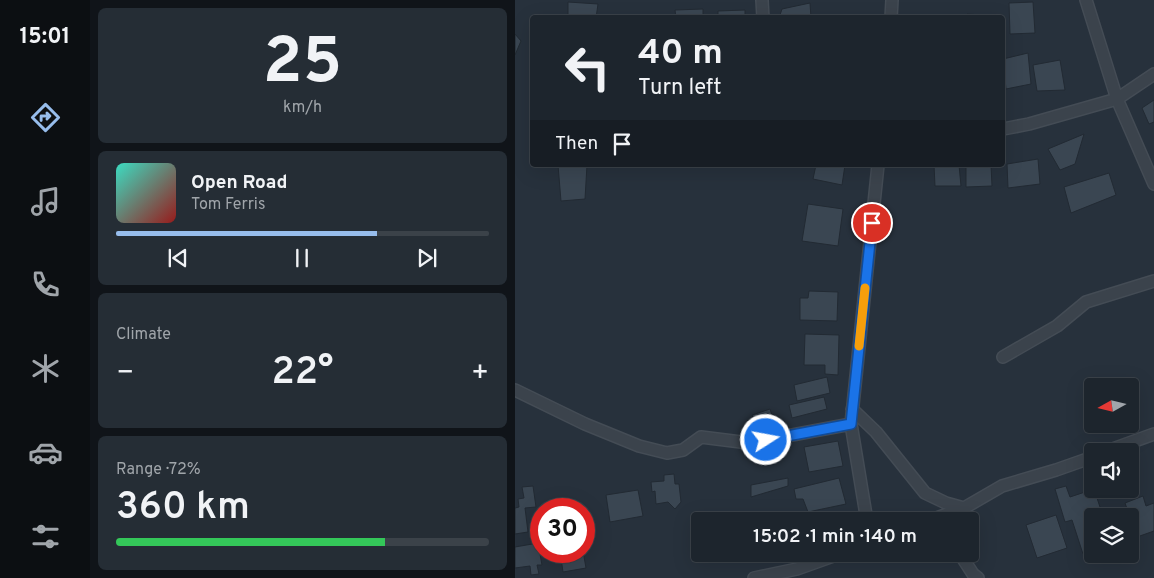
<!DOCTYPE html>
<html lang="en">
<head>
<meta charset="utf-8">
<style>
	body { margin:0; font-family:Overpass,sans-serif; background:#252d35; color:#f1f3f6; height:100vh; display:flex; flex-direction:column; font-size:19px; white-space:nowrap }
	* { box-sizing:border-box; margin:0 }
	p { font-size:16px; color:#a0a5aa }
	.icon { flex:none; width:28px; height:28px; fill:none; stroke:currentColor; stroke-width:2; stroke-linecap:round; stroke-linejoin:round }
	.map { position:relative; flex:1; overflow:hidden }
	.panel { display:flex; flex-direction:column; gap:8px; padding:8px; background:#101419; width:425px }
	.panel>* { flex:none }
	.top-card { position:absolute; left:15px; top:15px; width:475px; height:152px; border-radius:5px; box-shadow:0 5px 20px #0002,0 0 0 1px #3b4249; background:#1d252d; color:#f1f3f6; overflow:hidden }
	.needle { width:32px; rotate:262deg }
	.buttons { position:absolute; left:569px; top:378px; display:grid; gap:10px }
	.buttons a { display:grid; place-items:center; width:55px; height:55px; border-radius:5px; background:#1d252d; box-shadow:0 5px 20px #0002,0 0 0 1px #3b4249; font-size:25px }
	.speed { position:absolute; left:15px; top:498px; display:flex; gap:10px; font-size:25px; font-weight:700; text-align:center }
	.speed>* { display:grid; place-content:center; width:65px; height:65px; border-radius:50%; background:#1d252d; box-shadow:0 5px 20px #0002,0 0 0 1px #3b4249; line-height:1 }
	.speed .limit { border:8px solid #d22; background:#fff; color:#111 }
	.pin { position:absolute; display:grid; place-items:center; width:42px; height:42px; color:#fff; margin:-21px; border:2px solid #fff; border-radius:50%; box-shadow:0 1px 5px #0007 }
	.me { position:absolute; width:55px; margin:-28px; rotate:79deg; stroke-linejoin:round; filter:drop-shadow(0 0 4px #0008) }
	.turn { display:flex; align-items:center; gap:18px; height:105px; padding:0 25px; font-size:22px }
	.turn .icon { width:65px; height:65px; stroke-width:2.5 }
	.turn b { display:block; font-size:35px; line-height:42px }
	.then { display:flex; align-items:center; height:48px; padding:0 25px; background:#0003; gap:10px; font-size:19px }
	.big { font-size:38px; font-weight:600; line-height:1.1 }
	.panel .widget { flex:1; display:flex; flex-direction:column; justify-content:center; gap:8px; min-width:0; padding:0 18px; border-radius:8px; background:#252d35 }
	.panel .dial { align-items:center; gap:0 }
	.dial b { font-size:65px; line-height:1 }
	.song { display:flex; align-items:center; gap:15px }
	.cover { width:60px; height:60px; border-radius:8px; background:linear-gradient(135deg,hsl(170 70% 55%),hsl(0 70% 35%)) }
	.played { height:5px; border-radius:2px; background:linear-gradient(90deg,#97bdec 70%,#3b4249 70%) }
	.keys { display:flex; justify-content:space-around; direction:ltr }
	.heat { display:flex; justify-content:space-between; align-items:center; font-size:28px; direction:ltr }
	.charge { height:8px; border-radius:4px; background:linear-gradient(90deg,#34c759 72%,#3b4249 0) }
	.trip { position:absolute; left:176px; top:512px; width:288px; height:50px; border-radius:5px; background:#1d252d; box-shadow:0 5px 20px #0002,0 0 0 1px #3b4249; font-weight:600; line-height:50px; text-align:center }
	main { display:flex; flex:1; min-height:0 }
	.tab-bar { display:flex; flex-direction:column; width:90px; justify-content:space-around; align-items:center; background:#0c0f12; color:#a0a5aa }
	.tab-bar .icon { width:35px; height:35px }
	.tab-bar .on { color:#97bdec }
	.tab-bar b { font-size:22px; color:#f1f3f6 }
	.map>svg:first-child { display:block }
	.building { fill:#3a4652; stroke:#222a33 }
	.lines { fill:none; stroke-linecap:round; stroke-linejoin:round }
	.street-casing { stroke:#444c55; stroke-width:14 }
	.street { stroke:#3b434c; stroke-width:11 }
	.route-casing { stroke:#114b97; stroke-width:12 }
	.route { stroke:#1a73e8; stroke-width:9 }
	.slow { stroke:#f59e0b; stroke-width:9 }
</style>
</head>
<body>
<main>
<nav class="tab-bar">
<b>15:01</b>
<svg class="icon on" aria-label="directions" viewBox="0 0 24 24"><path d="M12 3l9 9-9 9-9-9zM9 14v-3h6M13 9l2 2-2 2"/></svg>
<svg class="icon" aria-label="music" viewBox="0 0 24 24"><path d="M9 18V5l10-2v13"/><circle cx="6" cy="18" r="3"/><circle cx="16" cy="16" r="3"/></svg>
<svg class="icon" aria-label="phone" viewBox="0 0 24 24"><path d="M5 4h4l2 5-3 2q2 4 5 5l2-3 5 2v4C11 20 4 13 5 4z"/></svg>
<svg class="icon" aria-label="climate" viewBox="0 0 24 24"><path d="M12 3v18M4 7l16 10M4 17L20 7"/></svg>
<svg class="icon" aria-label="car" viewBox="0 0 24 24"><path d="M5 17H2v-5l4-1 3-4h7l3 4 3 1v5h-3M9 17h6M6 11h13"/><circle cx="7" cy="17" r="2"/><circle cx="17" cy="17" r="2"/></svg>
<svg class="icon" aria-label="filters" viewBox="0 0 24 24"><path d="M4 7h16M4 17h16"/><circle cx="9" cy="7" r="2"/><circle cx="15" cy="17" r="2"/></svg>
</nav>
<section class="panel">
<div class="widget dial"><b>25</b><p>km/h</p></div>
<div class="widget">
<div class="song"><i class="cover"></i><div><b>Open Road</b><p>Tom Ferris</p></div></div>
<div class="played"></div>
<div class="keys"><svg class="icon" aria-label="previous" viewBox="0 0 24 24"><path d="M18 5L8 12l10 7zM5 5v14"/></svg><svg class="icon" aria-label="pause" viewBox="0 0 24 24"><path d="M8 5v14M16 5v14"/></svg><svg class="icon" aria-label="next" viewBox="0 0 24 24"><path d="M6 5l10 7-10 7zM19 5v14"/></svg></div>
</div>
<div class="widget"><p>Climate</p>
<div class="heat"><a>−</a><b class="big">22°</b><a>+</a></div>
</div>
<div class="widget"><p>Range · 72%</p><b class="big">360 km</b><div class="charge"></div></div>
</section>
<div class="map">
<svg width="639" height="578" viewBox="0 0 639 578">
	<rect width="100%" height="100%" fill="#27313c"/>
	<path class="building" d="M53 2 83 4 81 18H53Z
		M518 2 520 33 495 34 494 3Z
		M295 3 296 18H264L267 9Z
		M188 9V18H161L160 10Z
		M230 10V18H203V11Z
		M452 14 482 16 483 18H452Z
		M0 34 6 41 0 55Z
		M513 53 516 84 491 89 488 59Z
		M545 60 550 90 522 91 518 65Z
		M639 100V122L634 124 627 108Z
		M569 134 560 164 545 170 533 149Z
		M523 159 525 184 493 188 492 164Z
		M43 165H72L70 199 46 201Z
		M301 165H330L327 185 298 179Z
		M419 165H444L446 186H420Z
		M451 165H476L477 186 451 187Z
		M594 173 601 195 556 213 549 187Z
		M293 204 328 209 323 246 287 241Z
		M294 291 323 292 322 321 285 320V298H293Z
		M290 334 324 335 323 375 310 374V365H289Z
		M312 377 315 393 282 401 279 385Z
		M309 397 312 409 277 418 274 405Z
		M255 409 259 421 241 427 237 415Z
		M323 441 328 466 294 472 289 447Z
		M159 474 160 484H164L166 502 160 509 153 502 141 504 140 491 137 492 136 482 149 481V475Z
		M273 478V486L236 497V485Z
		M324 478 331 504 293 512 288 499H281L279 489Z
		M18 486 21 507 10 508 13 532 0 534V508L4 507 3 499 9 498 7 487Z
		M551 486 555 497 579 489 588 516H578V551L568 554 557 520 550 522 540 489Z
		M598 489H610L611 490 600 495Z
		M123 490 128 516 95 522 91 495Z
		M628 496 631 506 639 503V531L622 537 610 503Z
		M541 515 552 548 522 558 511 525Z
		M23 543 27 565H22L24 574 16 575 15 566 0 568V547Z
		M45 551H68L71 568 48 572Z"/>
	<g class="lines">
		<defs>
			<path id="street" d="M247 0 248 18
				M571 0 602 99 639 184
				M376 18 377 0
				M488 129 514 124 602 99 639 74
				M488 357 542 326 571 302 639 281
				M0 390 70 424 124 446 152 453 168 450 186 437 234 443 336 424
				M337 409 361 432 410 493 431 503 449 508 447 521
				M592 451 639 434
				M352 521 336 424 363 165
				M413 521 449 508 487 486 541 470 578 457
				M445 554 458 574 463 578
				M239 578 282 569 324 554"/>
		</defs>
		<use href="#street" class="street-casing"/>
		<use href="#street" class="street"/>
	</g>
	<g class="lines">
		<defs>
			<path id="route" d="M251 440 336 424 357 223"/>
		</defs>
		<use href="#route" class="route-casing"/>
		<use href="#route" class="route"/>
		<path class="slow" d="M344 346 350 288"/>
	</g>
</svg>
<div class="buttons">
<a><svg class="needle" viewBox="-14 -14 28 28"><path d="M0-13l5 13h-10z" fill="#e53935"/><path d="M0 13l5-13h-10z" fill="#a0a5aa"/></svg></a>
<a><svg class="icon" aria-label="sound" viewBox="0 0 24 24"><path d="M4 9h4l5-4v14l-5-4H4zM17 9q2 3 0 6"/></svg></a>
<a><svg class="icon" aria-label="layers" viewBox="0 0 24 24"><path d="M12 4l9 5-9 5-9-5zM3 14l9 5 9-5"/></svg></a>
</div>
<div class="speed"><div class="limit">30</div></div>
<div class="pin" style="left:357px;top:223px;background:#d93025"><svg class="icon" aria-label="arrive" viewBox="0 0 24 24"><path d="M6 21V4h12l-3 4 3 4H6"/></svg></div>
<svg class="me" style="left:251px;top:440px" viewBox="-20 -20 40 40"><circle r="17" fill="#1a73e8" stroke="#fff" stroke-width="3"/><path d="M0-11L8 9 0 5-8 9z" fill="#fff"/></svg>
<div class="trip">15:02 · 1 min · 140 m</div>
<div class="top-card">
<div class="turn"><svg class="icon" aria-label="left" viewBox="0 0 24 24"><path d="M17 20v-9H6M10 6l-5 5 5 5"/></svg><div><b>40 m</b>Turn left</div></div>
<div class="then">Then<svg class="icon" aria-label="arrive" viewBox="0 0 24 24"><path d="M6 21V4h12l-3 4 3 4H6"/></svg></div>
</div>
</div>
</main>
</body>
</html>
